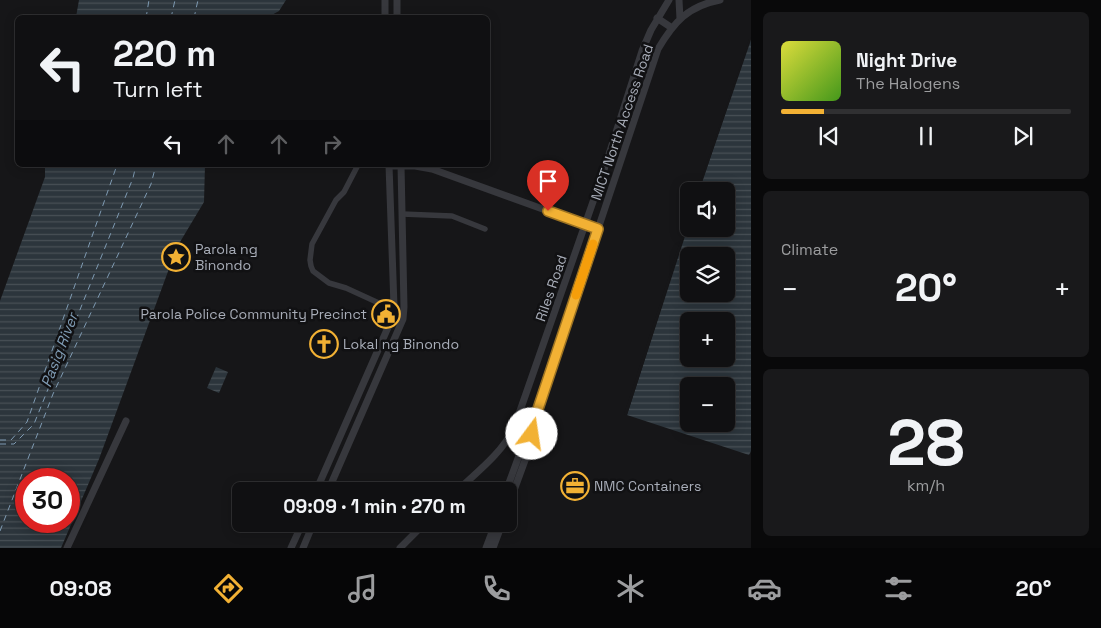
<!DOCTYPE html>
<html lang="en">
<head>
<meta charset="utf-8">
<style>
	body { margin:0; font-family:"Space Grotesk",sans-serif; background:#19191b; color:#f1f3f6; height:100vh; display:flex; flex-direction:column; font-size:19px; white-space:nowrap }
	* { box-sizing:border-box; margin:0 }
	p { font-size:16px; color:#9c9d9f }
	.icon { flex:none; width:28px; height:28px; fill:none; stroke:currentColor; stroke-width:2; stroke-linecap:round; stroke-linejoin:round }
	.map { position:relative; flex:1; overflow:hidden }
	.side { display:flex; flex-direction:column; gap:12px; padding:12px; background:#09090a; width:350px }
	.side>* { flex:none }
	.banner { position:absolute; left:15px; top:15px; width:475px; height:152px; border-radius:8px; box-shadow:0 2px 12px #0003,0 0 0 1px #303032; background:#101012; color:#f1f3f6; overflow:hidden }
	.buttons { position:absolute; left:680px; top:182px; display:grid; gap:10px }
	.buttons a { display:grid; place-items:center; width:55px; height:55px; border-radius:8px; background:#101012; box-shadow:0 2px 12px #0003,0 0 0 1px #303032; font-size:25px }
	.speed { position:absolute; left:15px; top:468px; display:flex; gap:10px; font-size:25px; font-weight:700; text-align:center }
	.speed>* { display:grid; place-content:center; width:65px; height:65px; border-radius:50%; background:#101012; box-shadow:0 2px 12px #0003,0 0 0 1px #303032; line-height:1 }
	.speed .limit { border:8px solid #d22; background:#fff; color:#111 }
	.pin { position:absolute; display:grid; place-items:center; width:42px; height:42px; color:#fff; margin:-51px -21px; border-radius:50% 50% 50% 0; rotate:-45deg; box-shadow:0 0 5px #0007 }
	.pin .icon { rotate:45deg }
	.me { position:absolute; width:55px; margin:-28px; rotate:14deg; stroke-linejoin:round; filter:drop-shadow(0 0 4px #0008) }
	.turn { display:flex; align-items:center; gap:18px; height:105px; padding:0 15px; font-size:22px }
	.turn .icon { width:65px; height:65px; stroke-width:2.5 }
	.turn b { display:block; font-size:35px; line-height:42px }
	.lanes { display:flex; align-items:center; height:48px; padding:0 15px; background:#0003; justify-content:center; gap:25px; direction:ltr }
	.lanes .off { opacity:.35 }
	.big { font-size:38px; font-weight:800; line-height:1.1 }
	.side .widget { flex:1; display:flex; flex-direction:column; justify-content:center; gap:8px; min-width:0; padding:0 18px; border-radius:8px; background:#19191b }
	.side .dial { align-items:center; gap:0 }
	.dial b { font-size:65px; line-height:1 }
	.song { display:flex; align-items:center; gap:15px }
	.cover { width:60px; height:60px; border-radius:8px; background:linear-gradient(135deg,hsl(60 70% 55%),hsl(100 70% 35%)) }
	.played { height:5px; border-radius:2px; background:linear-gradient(90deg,#f2b134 15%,#303032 15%) }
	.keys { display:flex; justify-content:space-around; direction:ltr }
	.heat { display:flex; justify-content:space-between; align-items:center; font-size:28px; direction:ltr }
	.trip { position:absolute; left:232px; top:482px; width:285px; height:50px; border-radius:8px; background:#101012; box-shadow:0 2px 12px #0003,0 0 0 1px #303032; font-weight:800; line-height:50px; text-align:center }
	.tab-bar { display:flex; height:80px; justify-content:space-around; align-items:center; background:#060607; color:#9c9d9f }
	.tab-bar .icon { width:35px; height:35px }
	.tab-bar .active { color:#f2b134 }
	.tab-bar b { font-size:22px; color:#f1f3f6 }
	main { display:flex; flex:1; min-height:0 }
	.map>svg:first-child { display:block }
	.water { fill:url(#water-rules); fill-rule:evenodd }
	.pier { fill:#161618 }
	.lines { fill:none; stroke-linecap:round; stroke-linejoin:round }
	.ferry { stroke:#7f9bb3; stroke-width:1; stroke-dasharray:6 5; stroke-linecap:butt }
	.pedestrian { stroke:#37383d; stroke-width:5.5 }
	.minor { stroke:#37383d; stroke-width:7 }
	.route-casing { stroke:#9d7322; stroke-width:12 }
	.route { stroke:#f2b134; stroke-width:9 }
	.slow { stroke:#f59e0b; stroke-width:9 }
	.labels { text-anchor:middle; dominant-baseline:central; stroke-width:5; stroke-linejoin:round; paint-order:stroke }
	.street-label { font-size:14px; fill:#a8adb8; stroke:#111113 }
	.poi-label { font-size:14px; fill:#a8adb8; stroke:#111113; text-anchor:start }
	.water-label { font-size:15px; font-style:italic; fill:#7f9bb3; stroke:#111113 }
</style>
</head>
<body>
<main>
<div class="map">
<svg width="751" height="548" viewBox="0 0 751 548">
	<defs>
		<pattern id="water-rules" width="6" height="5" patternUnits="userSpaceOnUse" patternTransform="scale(1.25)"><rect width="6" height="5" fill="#2c353c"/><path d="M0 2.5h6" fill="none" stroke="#485056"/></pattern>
	</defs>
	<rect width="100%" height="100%" fill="#161618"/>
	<path class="water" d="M79 0H286L279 11 268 17H76Z
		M751 40V451L749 455 627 415 689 224V229H726V191H699ZM689 256H726V294H689ZM689 321H726V359H689ZM689 386H726V424H689Z
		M45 165H205L204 202 177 247 99 459 61 548H0V301L45 177ZM26 479H69V521H26Z
		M216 367 228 372 219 393 207 388Z"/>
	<path class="pier" d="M751 37 699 191H697L749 39Z
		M689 221 627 415 624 414 686 223Z"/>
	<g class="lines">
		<path class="ferry" d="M146 18 149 0
			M171 18 175 0
			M194 18 198 0
			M0 440H11L27 422 117 165
			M0 444H14L34 424 133 178 136 165
			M0 531 53 394 151 184 156 165"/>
		<path class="pedestrian" d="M358 165 344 192 336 200 312 244 310 260 311 266 313 271 329 283 346 288 394 310
			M402 214 452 216 485 229"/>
		<path class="minor" d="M385 0V18
			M397 0V18
			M679 0 680 19
			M657 18 672 28
			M389 166H415L432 169 598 229
			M316 491 393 316 394 306 389 165
			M328 491 403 319 404 307 401 165
			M457 491C477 472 502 453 514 428L602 176 642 51 651 30 669 0
			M506 491 524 442 533 424 658 49C674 22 688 6 720 0
			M509 504 531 444 533 429
			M67 548 126 421
			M291 548 302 524
			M303 548 313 524
			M400 548 424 524
			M486 548 495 524
			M493 548 502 524"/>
	</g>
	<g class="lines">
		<defs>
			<path id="route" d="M532 434 533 424 598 229 548 211"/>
		</defs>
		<use href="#route" class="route-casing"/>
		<use href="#route" class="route"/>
		<path class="slow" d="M576 295 593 244"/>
	</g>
	<defs>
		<symbol id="sight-ring" viewBox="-11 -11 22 22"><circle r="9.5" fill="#111113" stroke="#f2b134" stroke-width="1.5"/><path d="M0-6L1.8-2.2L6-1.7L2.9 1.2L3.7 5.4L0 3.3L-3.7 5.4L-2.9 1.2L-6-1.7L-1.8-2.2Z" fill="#f2b134"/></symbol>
		<symbol id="civic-ring" viewBox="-11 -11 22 22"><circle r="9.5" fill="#111113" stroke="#f2b134" stroke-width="1.5"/><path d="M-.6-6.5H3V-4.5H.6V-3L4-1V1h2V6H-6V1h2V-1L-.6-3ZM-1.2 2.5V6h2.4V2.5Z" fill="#f2b134"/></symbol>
		<symbol id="church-ring" viewBox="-11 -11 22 22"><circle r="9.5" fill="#111113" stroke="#f2b134" stroke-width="1.5"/><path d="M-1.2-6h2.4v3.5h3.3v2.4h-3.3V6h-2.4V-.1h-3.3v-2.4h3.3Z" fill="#f2b134"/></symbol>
		<symbol id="office-ring" viewBox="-11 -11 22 22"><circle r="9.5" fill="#111113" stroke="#f2b134" stroke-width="1.5"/><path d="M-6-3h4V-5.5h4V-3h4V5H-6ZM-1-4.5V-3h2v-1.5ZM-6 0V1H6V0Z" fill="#f2b134"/></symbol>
	</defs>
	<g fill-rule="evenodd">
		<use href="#sight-ring" x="160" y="241" width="32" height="32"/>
		<use href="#civic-ring" x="370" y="298" width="32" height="32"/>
		<use href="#church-ring" x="308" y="328" width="32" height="32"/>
		<use href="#office-ring" x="559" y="470" width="32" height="32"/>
	</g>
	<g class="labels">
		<g class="street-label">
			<text transform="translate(622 122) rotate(-71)">MICT North Access Road</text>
			<text transform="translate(551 288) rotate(-71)">Riles Road</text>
		</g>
		<g class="poi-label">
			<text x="195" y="249">Parola ng<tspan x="195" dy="16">Binondo</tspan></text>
			<text x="367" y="314" text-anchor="end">Parola Police Community Precinct</text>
			<text x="343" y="344">Lokal ng Binondo</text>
			<text x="594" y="486">NMC Containers</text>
		</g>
		<g class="water-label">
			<text transform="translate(59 350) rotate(-69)">Pasig River</text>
		</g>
	</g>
</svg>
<div class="buttons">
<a><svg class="icon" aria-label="sound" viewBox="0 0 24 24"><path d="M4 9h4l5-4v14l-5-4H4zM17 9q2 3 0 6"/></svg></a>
<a><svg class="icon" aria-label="layers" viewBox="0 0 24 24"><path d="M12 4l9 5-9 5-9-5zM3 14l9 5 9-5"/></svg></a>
<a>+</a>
<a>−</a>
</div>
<div class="speed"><div class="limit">30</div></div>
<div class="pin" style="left:548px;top:211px;background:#d93025"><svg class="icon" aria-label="arrive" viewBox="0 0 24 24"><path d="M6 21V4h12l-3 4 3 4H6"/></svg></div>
<svg class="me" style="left:532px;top:434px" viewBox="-20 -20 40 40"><circle r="19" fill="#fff"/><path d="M0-13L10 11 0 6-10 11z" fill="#f2b134"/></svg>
<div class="trip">09:09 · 1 min · 270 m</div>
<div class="banner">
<div class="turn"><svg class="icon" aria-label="left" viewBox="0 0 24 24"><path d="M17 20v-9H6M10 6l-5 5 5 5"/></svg><div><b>220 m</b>Turn left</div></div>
<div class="lanes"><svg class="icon" aria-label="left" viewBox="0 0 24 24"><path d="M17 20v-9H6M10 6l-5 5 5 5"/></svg><svg class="icon off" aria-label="ahead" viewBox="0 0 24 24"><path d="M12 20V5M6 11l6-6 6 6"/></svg><svg class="icon off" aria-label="ahead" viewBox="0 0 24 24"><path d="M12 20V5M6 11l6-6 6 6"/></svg><svg class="icon off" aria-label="right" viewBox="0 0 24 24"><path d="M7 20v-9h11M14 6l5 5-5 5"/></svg></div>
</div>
</div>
<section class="side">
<div class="widget">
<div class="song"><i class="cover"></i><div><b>Night Drive</b><p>The Halogens</p></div></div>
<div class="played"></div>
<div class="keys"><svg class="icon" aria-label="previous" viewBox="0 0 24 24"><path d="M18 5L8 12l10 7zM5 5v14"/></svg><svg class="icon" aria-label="pause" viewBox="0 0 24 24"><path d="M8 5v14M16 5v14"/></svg><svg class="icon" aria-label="next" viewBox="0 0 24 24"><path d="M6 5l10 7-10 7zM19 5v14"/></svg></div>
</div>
<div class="widget"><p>Climate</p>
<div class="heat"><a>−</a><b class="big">20°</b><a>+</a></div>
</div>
<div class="widget dial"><b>28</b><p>km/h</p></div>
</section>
</main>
<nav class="tab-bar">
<b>09:08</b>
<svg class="icon active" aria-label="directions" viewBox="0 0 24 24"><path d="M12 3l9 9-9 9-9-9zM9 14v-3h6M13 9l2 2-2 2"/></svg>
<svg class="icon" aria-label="music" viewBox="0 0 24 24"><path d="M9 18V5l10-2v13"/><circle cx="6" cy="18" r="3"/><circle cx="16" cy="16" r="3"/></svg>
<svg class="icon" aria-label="phone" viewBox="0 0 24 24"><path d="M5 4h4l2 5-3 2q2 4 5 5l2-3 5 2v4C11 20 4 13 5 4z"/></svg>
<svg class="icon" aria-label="climate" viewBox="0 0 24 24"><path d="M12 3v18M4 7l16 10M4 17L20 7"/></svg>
<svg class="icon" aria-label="car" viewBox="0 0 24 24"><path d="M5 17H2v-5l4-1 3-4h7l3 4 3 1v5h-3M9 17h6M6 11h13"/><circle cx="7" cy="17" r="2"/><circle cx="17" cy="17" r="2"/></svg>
<svg class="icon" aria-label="filters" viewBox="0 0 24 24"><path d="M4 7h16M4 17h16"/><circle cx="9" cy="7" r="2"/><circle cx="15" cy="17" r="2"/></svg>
<b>20°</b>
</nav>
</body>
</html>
